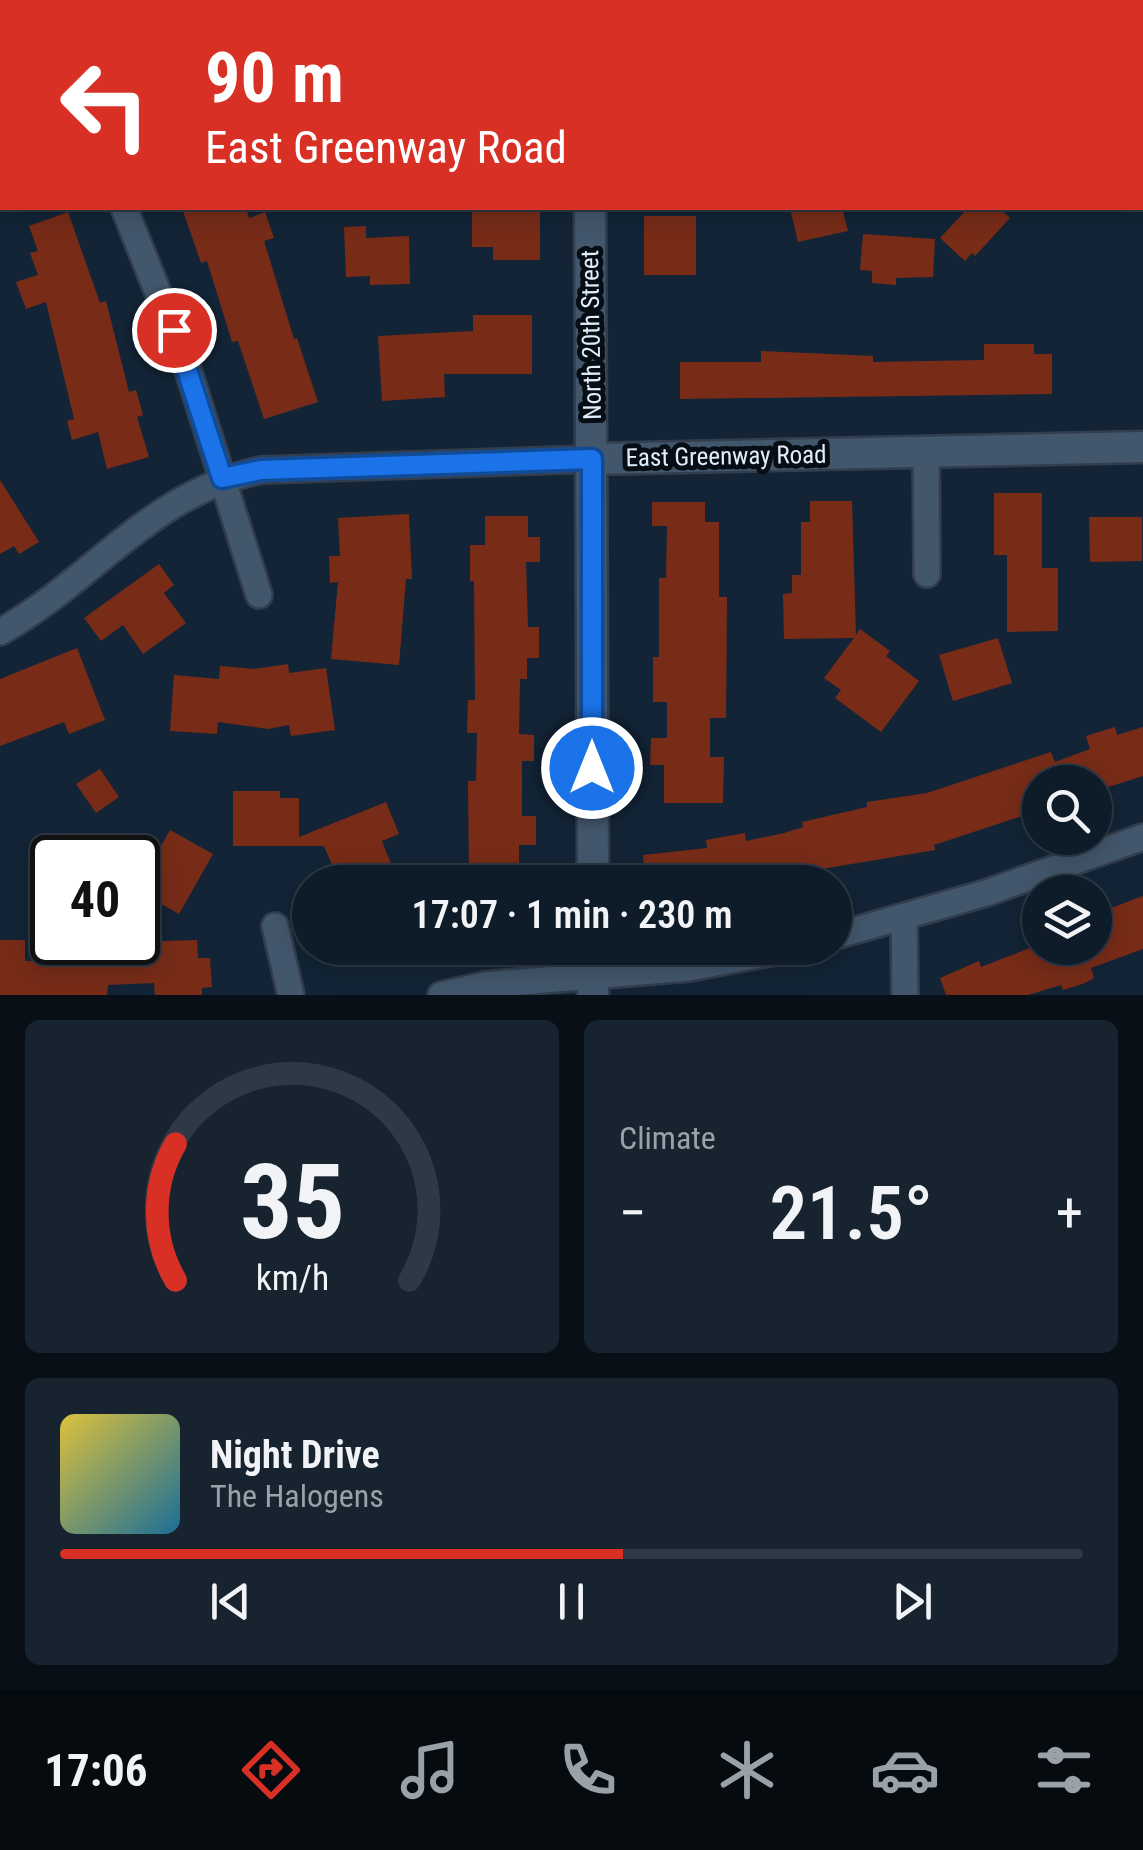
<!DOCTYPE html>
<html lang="en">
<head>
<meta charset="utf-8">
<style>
	body { margin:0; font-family:"Roboto Condensed",sans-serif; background:#172430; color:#f1f3f6; height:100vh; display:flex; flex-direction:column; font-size:38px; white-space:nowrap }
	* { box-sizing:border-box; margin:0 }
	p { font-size:32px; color:#9ba1a8 }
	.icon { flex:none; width:55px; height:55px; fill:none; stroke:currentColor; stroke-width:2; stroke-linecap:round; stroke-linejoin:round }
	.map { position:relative; height:995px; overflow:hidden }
	.drawer { display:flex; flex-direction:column; gap:25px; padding:25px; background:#080f16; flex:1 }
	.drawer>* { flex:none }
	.top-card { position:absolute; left:0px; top:0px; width:1145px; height:210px; box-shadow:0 5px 25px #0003,0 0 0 2px #2e3945; background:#d93025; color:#fff; overflow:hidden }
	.controls { position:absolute; left:1022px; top:765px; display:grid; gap:20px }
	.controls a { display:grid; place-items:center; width:90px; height:90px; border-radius:50%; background:#0e1b28; box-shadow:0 5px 25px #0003,0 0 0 2px #2e3945; font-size:50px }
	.speed { position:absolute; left:30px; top:835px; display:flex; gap:20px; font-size:50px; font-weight:700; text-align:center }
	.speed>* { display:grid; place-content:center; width:130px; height:130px; border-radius:50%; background:#0e1b28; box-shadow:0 5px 25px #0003,0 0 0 2px #2e3945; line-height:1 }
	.speed .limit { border:5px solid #111; border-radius:15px; background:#fff; color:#111 }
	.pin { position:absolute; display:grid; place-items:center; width:85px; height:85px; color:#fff; margin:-42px; border:5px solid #fff; border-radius:50%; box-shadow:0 2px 10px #0007 }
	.me { position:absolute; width:110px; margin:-55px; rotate:0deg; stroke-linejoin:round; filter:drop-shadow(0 0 8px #0008) }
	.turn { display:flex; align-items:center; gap:35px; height:210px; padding:0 40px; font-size:45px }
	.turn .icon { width:130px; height:130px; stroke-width:2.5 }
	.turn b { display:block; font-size:70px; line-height:85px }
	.big { font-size:75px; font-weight:600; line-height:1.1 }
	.drawer .tile { flex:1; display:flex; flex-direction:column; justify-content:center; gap:15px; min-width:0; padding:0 35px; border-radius:15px; background:#172430 }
	.drawer .dial { align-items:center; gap:0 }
	.dial svg { height:260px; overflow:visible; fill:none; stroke:#2e3945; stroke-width:7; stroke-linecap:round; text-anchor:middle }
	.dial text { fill:#f1f3f6; stroke:none }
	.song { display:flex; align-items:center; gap:30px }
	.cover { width:120px; height:120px; border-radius:15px; background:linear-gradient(135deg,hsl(50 70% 55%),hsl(200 70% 35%)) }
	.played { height:10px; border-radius:5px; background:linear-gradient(90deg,#d93025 55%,#2e3945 55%) }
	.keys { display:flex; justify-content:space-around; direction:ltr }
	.heat { display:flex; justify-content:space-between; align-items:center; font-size:55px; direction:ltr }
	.drawer .tiles { flex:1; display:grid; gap:25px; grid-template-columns:1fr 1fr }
	.tile:last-child { grid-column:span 2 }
	.trip { position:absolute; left:292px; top:865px; width:560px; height:100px; border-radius:50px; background:#0e1b28; box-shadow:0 5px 25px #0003,0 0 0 2px #2e3945; font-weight:600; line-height:100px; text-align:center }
	.dock { display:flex; height:160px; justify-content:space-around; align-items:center; background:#060b10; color:#9ba1a8 }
	.dock .icon { width:70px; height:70px }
	.dock .on { color:#d93025 }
	.dock b { font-size:45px; color:#f1f3f6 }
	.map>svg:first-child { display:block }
	.building { fill:#782c18 }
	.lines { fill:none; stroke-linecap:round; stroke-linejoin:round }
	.minor-casing { stroke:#323e4e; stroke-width:30 }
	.tertiary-casing { stroke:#323e4e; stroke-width:35 }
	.minor { stroke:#43576c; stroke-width:25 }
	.tertiary { stroke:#43576c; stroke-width:30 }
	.route-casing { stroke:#114b97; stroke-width:25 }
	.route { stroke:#1a73e8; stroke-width:18 }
	.labels { text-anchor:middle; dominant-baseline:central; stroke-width:10; stroke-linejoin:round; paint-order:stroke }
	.street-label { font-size:25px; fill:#e1edfa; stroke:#060d15 }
</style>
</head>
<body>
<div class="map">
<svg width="1143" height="995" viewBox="0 0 1143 995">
	<rect width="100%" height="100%" fill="#122436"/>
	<path class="building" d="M182 208H246L249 218 265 212 274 238 264 241 294 339 297 338 318 402 264 419 238 341 232 342 207 261 201 263Z
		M472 208H495V212H540V260H493V247H472Z
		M790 208H842L848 231 798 242Z
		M968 208H999L1010 218 975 256 972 253 965 261 940 238Z
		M68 212 100 303 106 301 129 392 136 390 143 415 137 417 149 457 107 469 98 432 72 440 67 421 74 419 46 302 26 309 16 282 38 275 30 253 38 251 29 226Z
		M644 216H696V275H644Z
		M366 226V238L409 236 410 284 370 285V276L346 277 344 227Z
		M863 234 935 239 933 277 896 278V285L872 283V271L860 270Z
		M473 315H532V374H444L445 397 382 401 378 336 473 331Z
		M984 344H1034V354H1052V394L680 399V362H761V351L873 356V362L984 360Z
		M0 480 39 542 19 554 14 546 0 554Z
		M994 493H1042V568H1058V631L1007 632V555H994Z
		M810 501H852L856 635 860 629 890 651 886 656 919 681 881 732 835 698 841 690 824 678 854 638 784 639 783 594 792 593V575H801V522H810Z
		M652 502H705V522H719V597H727L726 718H710V757H724L723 803H664V765H650L651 738H667V702H653V657H659V578H666L667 526H652Z
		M409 514 412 579H406L399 665 331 659 338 582 330 583 329 556H340L338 518Z
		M485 516H528V537H540V562H526L528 627H539V658H527V679H520L519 734 534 735V761H522V816H536V845H519V882H469L468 781H476L477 733H467L468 700H475L474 581H470V545H485Z
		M1089 517H1142V561L1090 562Z
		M159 564 174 585 164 593 186 623 143 654 123 625 101 641 84 618Z
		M998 638 1012 683 953 701 939 655Z
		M77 648 105 720 69 734 64 722 0 746V679Z
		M288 664 289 673 326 668 335 730 291 736 289 725 268 729 218 722 217 734 170 731 174 675 219 679 220 666 254 669Z
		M1115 727 1117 735 1143 727V776L1102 789 1100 782H1040V849L1025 815 934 845 935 850 822 869 824 882H646L643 855 707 848 706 840 745 833 746 841 784 833 803 827 802 822 867 807V802L927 793 1051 752 1055 762 1090 749 1086 736Z
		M100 769 119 797 96 813 76 784Z
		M233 791H280V798H299V837L386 802 399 834 382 841 395 874 375 882H339L324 846H233Z
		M170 830 213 854 179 914 138 891 137 858 144 845 157 853Z
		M1143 896V949L1091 968 1094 978 1085 983 1063 990 1061 985 1028 995H946L940 978 979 961 981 967 1030 948H1095V914Z
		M0 940H25V961L69 962V944L197 940 198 958H210L212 987 202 988V995H155L154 983 108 985 107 995H0Z"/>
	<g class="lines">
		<defs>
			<path id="minor" d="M990 2 992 0
				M0 43 2 46
				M124 208 184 357 259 595
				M926 452 927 574
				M0 632C95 579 148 494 261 470L593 459
				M904 916 905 995
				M275 926 291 995
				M835 936 986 893 1143 837
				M441 995 484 985 689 968 797 948"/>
			<path id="tertiary" d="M588 0V2
				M590 208 593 882
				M593 459 1143 447
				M593 995V948"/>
		</defs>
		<use href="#minor" class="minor-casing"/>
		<use href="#tertiary" class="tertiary-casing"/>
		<use href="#minor" class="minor"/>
		<use href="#tertiary" class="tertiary"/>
	</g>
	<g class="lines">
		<defs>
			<path id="route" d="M174 330 222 478 261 470 592 459V768"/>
		</defs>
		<use href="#route" class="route-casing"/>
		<use href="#route" class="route"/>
	</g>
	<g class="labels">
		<g class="street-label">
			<text transform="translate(591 335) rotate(-91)">North 20th Street</text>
			<text transform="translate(726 456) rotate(-1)">East Greenway Road</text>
		</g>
	</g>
</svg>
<div class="controls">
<a><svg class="icon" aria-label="search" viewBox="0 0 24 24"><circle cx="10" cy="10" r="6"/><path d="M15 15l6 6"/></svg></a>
<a><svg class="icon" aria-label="layers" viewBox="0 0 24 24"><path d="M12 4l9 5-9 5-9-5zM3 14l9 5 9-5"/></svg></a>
</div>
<div class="speed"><div class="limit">40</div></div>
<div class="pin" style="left:174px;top:330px;background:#d93025"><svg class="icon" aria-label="arrive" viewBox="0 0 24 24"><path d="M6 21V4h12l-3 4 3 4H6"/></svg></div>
<svg class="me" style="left:592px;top:768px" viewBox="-20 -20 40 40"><circle r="17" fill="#1a73e8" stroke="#fff" stroke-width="3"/><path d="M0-11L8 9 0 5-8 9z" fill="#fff"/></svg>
<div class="trip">17:07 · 1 min · 230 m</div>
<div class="top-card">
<div class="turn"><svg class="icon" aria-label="left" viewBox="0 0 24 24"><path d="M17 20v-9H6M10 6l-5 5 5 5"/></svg><div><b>90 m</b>East Greenway Road</div></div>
</div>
</div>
<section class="drawer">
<div class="tiles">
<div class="tile dial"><svg viewBox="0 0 100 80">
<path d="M14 69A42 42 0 1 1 86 69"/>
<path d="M14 69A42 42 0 0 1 14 27" stroke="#d93025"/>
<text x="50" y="56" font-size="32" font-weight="700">35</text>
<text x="50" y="72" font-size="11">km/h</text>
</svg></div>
<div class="tile"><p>Climate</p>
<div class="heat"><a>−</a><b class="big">21.5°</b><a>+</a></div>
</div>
<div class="tile">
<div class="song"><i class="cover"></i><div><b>Night Drive</b><p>The Halogens</p></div></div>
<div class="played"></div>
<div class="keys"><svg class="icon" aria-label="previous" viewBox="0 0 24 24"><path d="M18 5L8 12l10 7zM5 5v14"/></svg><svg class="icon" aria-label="pause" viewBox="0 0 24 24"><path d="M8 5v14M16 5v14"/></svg><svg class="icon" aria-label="next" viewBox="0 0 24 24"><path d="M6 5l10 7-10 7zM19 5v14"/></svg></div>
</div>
</div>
</section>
<nav class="dock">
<b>17:06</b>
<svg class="icon on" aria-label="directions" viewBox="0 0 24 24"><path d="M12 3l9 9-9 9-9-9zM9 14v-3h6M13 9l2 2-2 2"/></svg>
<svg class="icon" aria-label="music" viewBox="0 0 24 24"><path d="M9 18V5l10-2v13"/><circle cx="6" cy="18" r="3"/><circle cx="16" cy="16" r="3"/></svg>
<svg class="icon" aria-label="phone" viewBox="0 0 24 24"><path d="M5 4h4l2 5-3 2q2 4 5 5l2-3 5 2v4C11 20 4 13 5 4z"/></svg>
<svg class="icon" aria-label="climate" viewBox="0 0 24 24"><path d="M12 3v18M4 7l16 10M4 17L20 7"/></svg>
<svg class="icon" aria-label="car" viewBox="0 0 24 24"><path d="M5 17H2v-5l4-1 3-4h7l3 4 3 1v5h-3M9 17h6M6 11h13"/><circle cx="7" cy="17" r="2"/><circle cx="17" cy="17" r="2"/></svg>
<svg class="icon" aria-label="filters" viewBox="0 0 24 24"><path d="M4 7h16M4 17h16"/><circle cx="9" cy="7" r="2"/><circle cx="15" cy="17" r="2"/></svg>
</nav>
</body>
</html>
